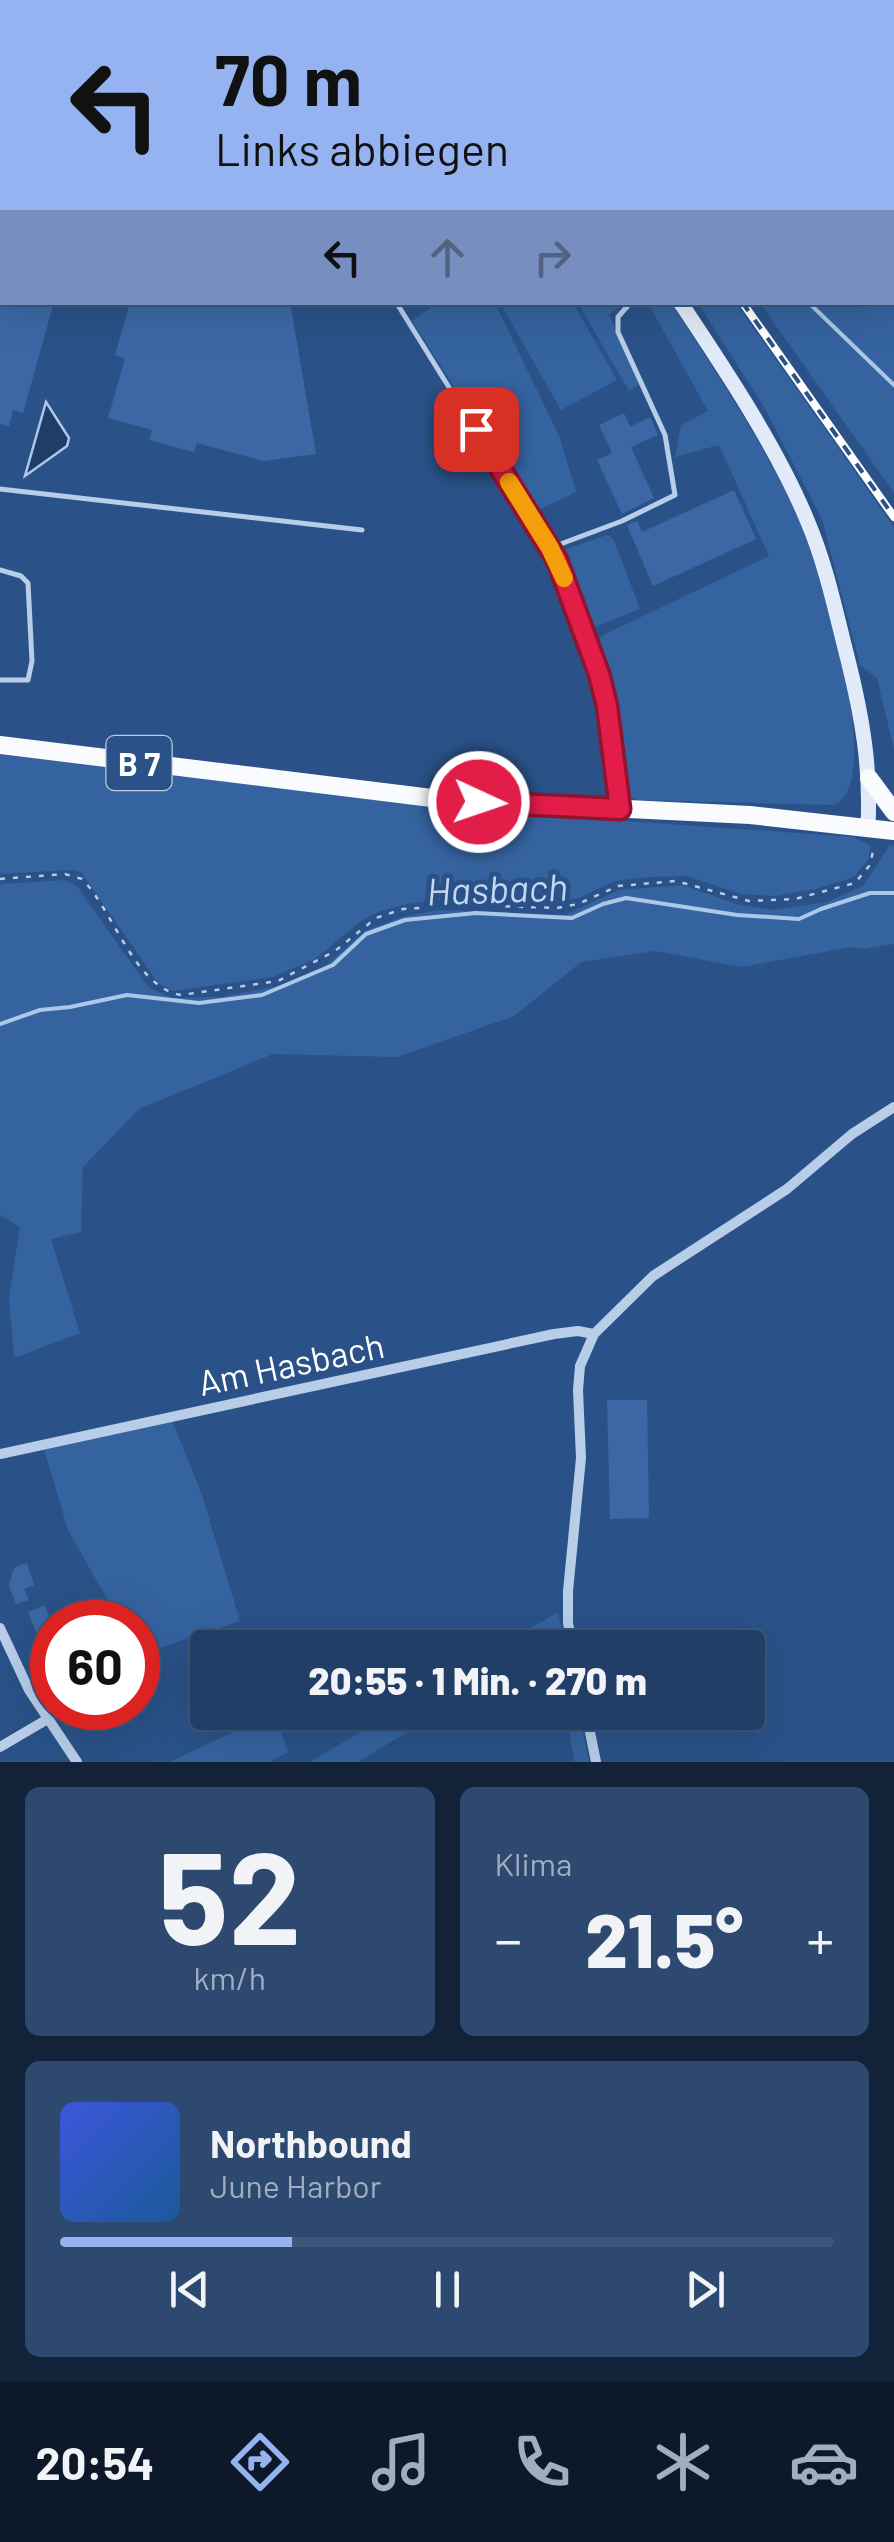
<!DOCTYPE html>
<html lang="de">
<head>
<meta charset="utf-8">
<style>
	body { margin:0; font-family:Barlow,sans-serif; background:#2d496f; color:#f1f3f6; height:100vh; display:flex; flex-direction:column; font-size:38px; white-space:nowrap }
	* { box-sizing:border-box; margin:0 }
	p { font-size:32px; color:#a2aebf }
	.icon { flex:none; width:55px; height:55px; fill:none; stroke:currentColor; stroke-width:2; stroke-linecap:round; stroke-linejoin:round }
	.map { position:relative; height:1762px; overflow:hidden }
	.sheet { display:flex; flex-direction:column; gap:25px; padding:25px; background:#122238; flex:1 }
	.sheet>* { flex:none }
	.hud { position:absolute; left:0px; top:0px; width:895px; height:305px; box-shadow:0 10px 40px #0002,0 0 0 2px #3d577a; background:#95b2f1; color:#111; overflow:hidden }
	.speed { position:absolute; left:30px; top:1600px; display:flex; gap:20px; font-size:50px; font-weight:700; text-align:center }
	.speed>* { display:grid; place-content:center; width:130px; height:130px; border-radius:50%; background:#203e66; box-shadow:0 10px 40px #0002,0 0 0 2px #3d577a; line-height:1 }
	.speed .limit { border:15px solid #d22; background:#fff; color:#111 }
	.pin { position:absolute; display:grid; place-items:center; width:85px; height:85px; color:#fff; margin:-42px; border-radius:20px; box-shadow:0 5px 15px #0006 }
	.me { position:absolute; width:110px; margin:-55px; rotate:93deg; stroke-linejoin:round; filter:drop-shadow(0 0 8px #0008) }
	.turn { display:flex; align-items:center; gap:35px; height:210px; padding:0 50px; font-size:45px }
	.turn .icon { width:130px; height:130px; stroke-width:2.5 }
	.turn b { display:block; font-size:70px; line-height:85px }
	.lanes { display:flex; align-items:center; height:95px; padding:0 50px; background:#0003; justify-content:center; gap:50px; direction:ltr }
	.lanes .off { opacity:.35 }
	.big { font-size:75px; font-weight:800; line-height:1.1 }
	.sheet .widget { flex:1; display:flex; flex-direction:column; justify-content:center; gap:15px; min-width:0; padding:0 35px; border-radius:15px; background:#2d496f }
	.sheet .dial { align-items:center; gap:0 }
	.dial b { font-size:130px; line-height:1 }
	.song { display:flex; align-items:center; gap:30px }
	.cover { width:120px; height:120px; border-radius:15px; background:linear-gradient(135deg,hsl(230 70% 55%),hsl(210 70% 35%)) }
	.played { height:10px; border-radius:5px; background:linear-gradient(90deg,#95b2f1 30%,#3d577a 30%) }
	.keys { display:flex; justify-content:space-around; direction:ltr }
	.heat { display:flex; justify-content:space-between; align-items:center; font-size:55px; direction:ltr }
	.sheet .tiles { flex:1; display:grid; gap:25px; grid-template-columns:1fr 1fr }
	.widget:last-child { grid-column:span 2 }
	.trip { position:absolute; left:190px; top:1630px; width:575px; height:100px; border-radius:10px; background:#203e66; box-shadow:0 10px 40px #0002,0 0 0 2px #3d577a; font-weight:800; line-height:100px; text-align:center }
	.tab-bar { display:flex; height:160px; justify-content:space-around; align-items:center; background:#0d1929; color:#a2aebf }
	.tab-bar .icon { width:70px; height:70px }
	.tab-bar .selected { color:#95b2f1 }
	.tab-bar b { font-size:45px; color:#f1f3f6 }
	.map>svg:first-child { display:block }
	.green { fill:#35639f }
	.water { fill:#1e3d69; stroke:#acc7e8; stroke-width:2.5 }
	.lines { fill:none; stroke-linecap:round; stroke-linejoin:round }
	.stream { stroke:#acc7e8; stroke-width:4 }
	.building { fill:#3b68a4 }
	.path { stroke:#b7cde8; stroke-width:2.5; stroke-dasharray:5 8; stroke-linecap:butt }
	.lane { stroke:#b7cde8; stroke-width:5 }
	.street { stroke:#b7cde8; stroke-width:10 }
	.secondary { stroke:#e1eaf8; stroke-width:15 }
	.primary { stroke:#f9fbfe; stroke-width:18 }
	.rail-casing { stroke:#fff; stroke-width:8 }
	.rail { stroke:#2a5288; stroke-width:4; stroke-dasharray:11; stroke-linecap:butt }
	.route-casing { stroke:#92132f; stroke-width:25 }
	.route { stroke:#e11d48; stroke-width:18 }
	.slow { stroke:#f59e0b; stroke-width:18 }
	.labels { text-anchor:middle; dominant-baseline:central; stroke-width:10; stroke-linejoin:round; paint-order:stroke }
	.shield { fill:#2a5288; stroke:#bfcbdb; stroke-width:2.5 }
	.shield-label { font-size:32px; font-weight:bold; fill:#fff }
	.street-label { font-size:35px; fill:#fff; stroke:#2a5288 }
	.water-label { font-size:38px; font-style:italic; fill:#c3d7f0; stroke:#2a5288 }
</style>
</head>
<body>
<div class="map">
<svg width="894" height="1762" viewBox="0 0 894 1762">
	<rect width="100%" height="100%" fill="#2a5288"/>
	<path class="green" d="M194 0H479L481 2H196Z
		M677 0H894V163L892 2Z
		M893 220 894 221V493L760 303 892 302Z
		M438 302 495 303 560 438 576 492 534 512 412 321Z
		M500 303H573L617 380 561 410Z
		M578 303H624L609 315 641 384 629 391Z
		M648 303H671C716 373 765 444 800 521 819 564 888 782 834 805L637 800 627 795 620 783 614 724 596 657 601 636 769 556 719 445 675 457 681 425 708 411Z
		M698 303H736L894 527V750L877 678 860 665 822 519 763 405Z
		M607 535 613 538 640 609 593 628 565 555 566 549Z
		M0 754 455 809 853 837 871 846 868 860 854 877 816 889 774 896 741 894 686 876 651 877 615 881 581 897 555 904 439 900 407 904 381 911 362 920 315 959 273 977 173 991 158 983 81 872 72 870 0 874Z
		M890 845 894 846V944L864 949 851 947 742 967 655 951 581 962 514 1016 397 1057 273 1054 139 1109 83 1167 81 1232 51 1239 80 1333 14 1358 9 1298 20 1227 0 1215V884L65 880 77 886 148 987 172 998 220 997 285 985 325 966 365 931 402 917 438 910 565 915 619 890 683 885 736 904 772 910 827 902 863 886Z
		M169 1413 202 1495 240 1621 138 1655V1622H120L68 1530 44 1449Z
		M558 1612 566 1647H499Z
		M274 1713 288 1752 270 1762H169Z
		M392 1713H439L358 1762H310Z
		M565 1713H579L589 1762H575Z"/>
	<path class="water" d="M46 402 69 438 67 446 25 476Z"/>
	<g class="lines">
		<path class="stream" d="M808 302 894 385
			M0 1024 40 1010 70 1007 127 995 199 1003 262 995 333 965 366 934 405 920 476 913 572 918 603 904 626 898 737 915 799 919 821 909 870 893H894"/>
	</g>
	<path class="building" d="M0 302H54L23 413 13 410 9 426 0 424Z
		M130 302H290L316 454 263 461 197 443 194 452 149 440 152 430 108 418 125 358 115 355Z
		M624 413 630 427 650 417 658 435 631 447 654 498 622 514 597 460 612 453 599 425Z
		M734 490 756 539 653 586 627 525 637 521 642 532Z
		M607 1400H647L649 1518 610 1519Z
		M27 1563 34 1585 24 1589 29 1600 16 1604 9 1586 12 1573 15 1567Z
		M45 1605 52 1626 36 1632 28 1612Z"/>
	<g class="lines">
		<path class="path" d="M0 879 65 874 82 879C114 911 134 987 181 995L278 981 335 951 376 918 403 909 463 905 557 908 578 904 618 886 676 881 749 901 795 899 855 883 870 865 874 846"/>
		<path class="lane" d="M189 0 191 2
			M396 302 557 561 599 673 607 706 619 804
			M0 489 362 530
			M550 548 622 521 675 495 665 435 618 332V317L631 302
			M0 570 21 576 28 583 32 661 28 680H0"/>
		<path class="street" d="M0 1454 554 1334 578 1331 594 1334
			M0 1628 29 1690 77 1762
			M573 1648 568 1623V1591L581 1458 578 1390 580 1366 594 1334 653 1276 787 1189 852 1134 894 1107
			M586 1712 596 1762
			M0 1747 46 1720"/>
		<path class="secondary" d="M495 0 496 2
			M680 302C724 368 777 447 807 520 826 564 836 613 848 660 862 716 871 767 868 826"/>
		<path class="primary" d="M0 745 448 800 750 815 894 831
			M869 778 894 812"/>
		<defs>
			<path id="rail" d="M533 0 535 2
				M742 302 894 517"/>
		</defs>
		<use href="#rail" class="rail-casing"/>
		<use href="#rail" class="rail"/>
	</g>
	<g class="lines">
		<defs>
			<path id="route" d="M476 429 557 560 599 674 607 706 620 809 479 802"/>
		</defs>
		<use href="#route" class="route-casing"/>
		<use href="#route" class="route"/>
		<path class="slow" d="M509 482 550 548 564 578"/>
	</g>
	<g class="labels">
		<rect class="shield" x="106.5" y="736" width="65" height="54" rx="8"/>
		<g class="shield-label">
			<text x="139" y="763">B 7</text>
		</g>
		<g class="street-label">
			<text transform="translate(291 1363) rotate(-12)">Am Hasbach</text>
		</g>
		<g class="water-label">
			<text transform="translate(497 888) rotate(-2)">Hasbach</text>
		</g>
	</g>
</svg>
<div class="speed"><div class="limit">60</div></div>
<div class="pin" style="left:476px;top:429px;background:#d93025"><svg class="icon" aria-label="arrive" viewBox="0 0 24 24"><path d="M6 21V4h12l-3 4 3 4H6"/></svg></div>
<svg class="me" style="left:479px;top:802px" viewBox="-20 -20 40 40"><circle r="17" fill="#e11d48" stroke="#fff" stroke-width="3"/><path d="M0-11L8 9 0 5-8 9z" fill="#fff"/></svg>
<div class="trip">20:55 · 1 Min. · 270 m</div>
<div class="hud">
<div class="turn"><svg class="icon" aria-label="left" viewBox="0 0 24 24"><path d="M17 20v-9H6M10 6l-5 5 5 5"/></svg><div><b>70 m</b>Links abbiegen</div></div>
<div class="lanes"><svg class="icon" aria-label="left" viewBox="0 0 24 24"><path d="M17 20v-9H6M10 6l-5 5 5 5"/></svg><svg class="icon off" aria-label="ahead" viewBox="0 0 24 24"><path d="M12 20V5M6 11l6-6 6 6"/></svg><svg class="icon off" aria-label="right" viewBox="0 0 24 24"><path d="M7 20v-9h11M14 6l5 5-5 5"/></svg></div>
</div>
</div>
<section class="sheet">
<div class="tiles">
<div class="widget dial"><b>52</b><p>km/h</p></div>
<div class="widget"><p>Klima</p>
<div class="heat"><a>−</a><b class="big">21.5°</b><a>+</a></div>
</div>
<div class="widget">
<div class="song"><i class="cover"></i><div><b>Northbound</b><p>June Harbor</p></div></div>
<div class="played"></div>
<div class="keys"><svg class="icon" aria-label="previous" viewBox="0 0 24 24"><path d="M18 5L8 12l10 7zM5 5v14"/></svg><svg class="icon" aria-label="pause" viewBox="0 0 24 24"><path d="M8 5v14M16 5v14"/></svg><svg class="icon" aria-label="next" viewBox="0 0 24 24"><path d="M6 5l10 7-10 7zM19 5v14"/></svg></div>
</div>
</div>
</section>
<nav class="tab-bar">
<b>20:54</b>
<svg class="icon selected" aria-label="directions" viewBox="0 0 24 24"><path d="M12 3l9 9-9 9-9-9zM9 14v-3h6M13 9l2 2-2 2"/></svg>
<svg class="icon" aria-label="music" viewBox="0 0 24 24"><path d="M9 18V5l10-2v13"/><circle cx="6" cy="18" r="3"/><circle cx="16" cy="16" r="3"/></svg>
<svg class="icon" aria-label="phone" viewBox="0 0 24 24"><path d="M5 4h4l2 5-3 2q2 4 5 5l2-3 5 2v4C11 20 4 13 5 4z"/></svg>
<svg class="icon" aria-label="climate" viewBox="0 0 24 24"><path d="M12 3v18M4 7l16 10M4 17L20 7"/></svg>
<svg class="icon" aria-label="car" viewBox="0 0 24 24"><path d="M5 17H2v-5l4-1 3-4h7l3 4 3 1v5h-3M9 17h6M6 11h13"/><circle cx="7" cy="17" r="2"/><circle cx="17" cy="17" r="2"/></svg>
</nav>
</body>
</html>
